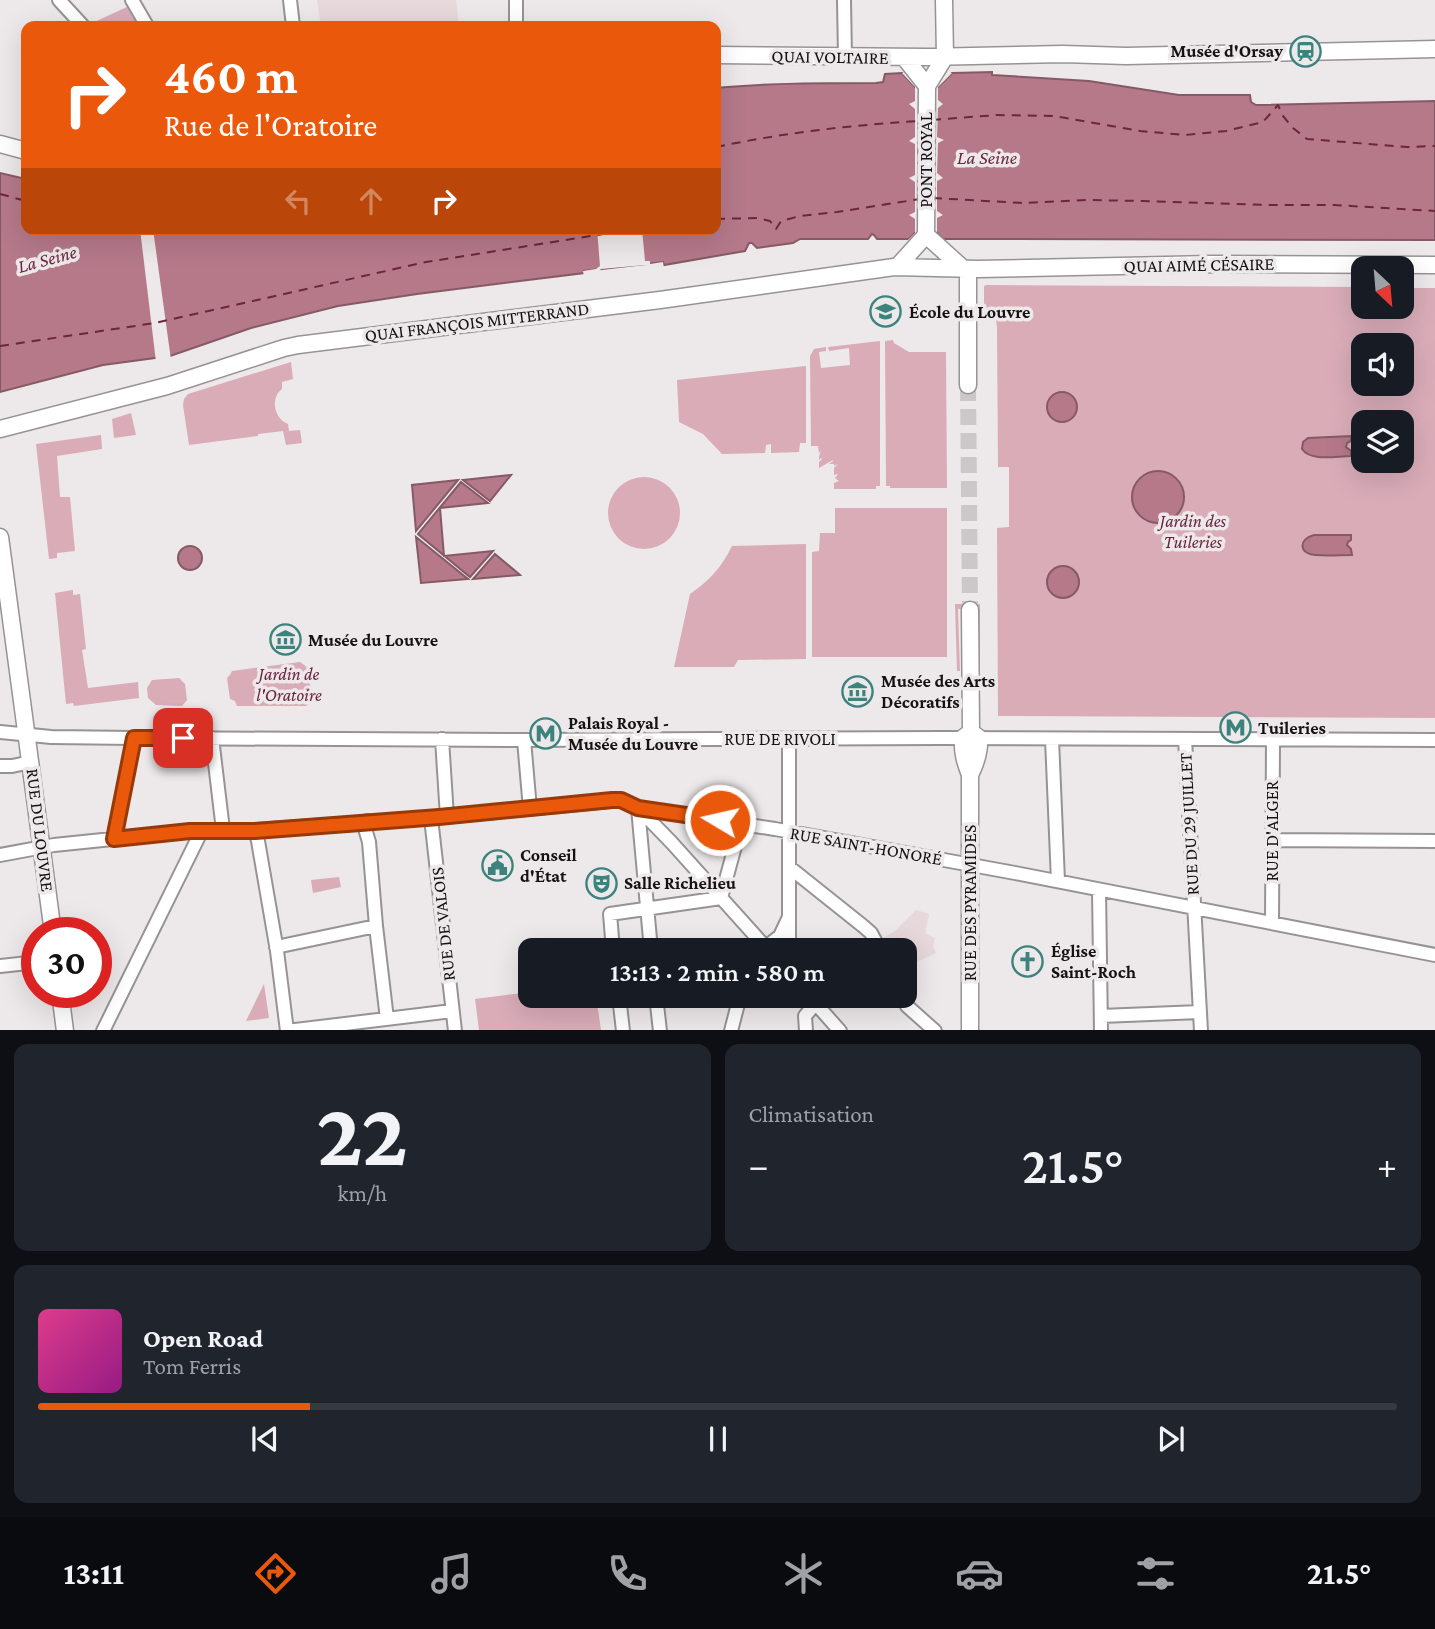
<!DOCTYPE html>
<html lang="fr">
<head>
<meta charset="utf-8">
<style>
	body { margin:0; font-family:"Crimson Pro",serif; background:#20242c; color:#f1f3f6; height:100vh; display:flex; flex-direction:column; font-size:26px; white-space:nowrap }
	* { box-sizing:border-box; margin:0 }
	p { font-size:23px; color:#9ea1a6 }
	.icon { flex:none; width:38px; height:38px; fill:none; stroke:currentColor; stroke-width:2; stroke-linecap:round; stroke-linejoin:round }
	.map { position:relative; height:1030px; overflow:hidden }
	.side { display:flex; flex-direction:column; gap:14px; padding:14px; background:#0d0f14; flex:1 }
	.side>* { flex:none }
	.guide { position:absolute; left:21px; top:21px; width:700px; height:214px; border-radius:14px; box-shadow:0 7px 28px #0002; background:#ea580c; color:#fff; overflow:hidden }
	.needle { width:46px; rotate:154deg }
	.tools { position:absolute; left:1351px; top:256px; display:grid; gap:14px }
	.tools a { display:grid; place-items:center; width:63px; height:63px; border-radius:14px; background:#171b24; box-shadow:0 7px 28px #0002; font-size:35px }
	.speed { position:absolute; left:21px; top:917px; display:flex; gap:14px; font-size:35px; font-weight:700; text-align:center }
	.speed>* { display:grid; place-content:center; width:91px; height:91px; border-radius:50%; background:#171b24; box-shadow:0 7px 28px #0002; line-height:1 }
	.speed .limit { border:10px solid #d22; background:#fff; color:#111 }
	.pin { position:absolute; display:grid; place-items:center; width:60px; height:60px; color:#fff; margin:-30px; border-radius:14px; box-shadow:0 4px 10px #0006 }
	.me { position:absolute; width:77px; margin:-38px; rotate:279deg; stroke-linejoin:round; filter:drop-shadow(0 0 5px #0008) }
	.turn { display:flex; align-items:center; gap:24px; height:147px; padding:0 28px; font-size:32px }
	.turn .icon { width:91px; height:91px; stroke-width:2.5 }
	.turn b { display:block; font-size:49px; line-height:60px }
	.lanes { display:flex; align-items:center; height:66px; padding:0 28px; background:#0003; justify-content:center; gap:35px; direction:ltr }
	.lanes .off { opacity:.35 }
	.big { font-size:52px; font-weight:600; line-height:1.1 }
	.side .card { flex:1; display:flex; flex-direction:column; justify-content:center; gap:10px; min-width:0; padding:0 24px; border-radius:14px; background:#20242c }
	.side .dial { align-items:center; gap:0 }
	.dial b { font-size:91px; line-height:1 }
	.song { display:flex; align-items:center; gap:21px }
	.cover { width:84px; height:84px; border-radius:10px; background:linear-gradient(135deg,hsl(330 70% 55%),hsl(310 70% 35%)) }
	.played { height:7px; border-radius:4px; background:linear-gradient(90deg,#ea580c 20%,#363941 20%) }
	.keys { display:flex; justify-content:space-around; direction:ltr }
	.heat { display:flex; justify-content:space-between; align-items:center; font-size:38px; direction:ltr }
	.side .tiles { flex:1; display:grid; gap:14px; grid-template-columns:1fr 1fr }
	.card:last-child { grid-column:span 2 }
	.trip { position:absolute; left:518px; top:938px; width:399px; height:70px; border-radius:14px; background:#171b24; box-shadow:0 7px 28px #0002; font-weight:600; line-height:70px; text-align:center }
	.menu { display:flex; height:112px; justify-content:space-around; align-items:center; background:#090b0e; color:#9ea1a6 }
	.menu .icon { width:49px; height:49px }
	.menu .on { color:#ea580c }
	.menu b { font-size:32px; color:#f1f3f6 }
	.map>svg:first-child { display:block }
	.built { fill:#e6d8db }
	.green { fill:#d9acb8; fill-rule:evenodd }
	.water { fill:#b5798a; stroke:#855a66; stroke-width:2 }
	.pier { fill:#ede8ea }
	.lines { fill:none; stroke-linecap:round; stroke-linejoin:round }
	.ferry { stroke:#6e253f; stroke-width:2; stroke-dasharray:9 7; stroke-linecap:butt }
	.major-tunnel { stroke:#ccc8ca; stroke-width:16; stroke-dasharray:16 8; stroke-linecap:butt }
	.minor-casing { stroke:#979394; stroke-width:16 }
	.major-casing { stroke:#979394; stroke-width:19 }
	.minor { stroke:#fff; stroke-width:12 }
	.major { stroke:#fff; stroke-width:16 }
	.route-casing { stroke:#983908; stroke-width:18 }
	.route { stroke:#ea580c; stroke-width:12 }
	.labels { text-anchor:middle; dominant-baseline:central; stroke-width:7; stroke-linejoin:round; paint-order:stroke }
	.poi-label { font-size:18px; font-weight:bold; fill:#141313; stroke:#ede8ea; text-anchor:start }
	.street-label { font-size:18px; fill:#141313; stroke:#ede8ea }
	.park-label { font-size:18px; font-style:italic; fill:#6b223d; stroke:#ede8ea }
	.water-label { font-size:19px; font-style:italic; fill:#6e253f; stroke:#ede8ea }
</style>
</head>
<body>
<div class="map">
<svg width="1435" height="1031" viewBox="0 0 1435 1031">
	<rect width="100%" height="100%" fill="#ede8ea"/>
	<path class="built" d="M317 0H456L459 26H321Z
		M916 910 929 914 925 933 935 938 933 947 936 953 905 968V950H889L883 938 895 931Z"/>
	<path class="green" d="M127 7 138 26H92L90 24Z
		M987 285 1363 287V306H1402V288H1435V718L998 716 997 528 1009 527V467H998L997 328 996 318H984V286ZM1363 345H1402V383H1363ZM1363 422H1402V460H1363Z
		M893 340 894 343 909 352H946L947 488H890V486H886L885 341Z
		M880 341V486H876V489H834V483L839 481 835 478 838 474 834 475V468L838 464 834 466V464H829L833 461V460L819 468V462L822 459 821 458 819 460V456L821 451 819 453 818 446H811L810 356 814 349 826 347V351L819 352 821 368 850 365 849 348 829 351 828 347Z
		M291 362 293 379 282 382V389C270 398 274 419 288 424L289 431 300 430 302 443 286 445 283 431 258 434V436L189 445 183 405 184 399 188 394Z
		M806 366V443H800L799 452 771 453V444L766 445 765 453 722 454 703 434 679 422 677 380Z
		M131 413 136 435 114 438 112 419Z
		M101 435 102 449 57 456 60 497H70L75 551 57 553V558L49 559 36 444Z
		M608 513a36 36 0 1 1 72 0a36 36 0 1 1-72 0Z
		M835 508H947V657H812V552L819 551 820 533H835Z
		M806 544V659L738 660 734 667H674L690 594C709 581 722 567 732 546Z
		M73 590V595L80 594 86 649 82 650 88 688 138 682 139 698 74 706 73 703 66 704 55 593Z
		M955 604H980V671H976V609H958L960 671H957Z
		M300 662 308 668 312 700 306 706H237L235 701 230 699 227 678 230 675 232 671Z
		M179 678 185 684 187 700 182 706 156 705 148 698 147 688 152 680Z
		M339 877 341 887 313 893 311 880Z
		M264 984 269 1018 246 1021Z
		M530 992V996H596L601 1030H479L475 999Z"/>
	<path class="water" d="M992 72V75L1089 81 1179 95H1250L1251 102 1256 105 1435 101V240L962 239H943L937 233H915L909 239H877L874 235 872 234 868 239H800L793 243 757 248 752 243H749L745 251 664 265 663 262 584 271V273L417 294 338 306 251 328 170 356 103 365 0 392V173L26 179V229H716V88C769 83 822 83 876 83L883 82 885 74 902 73 915 87H938L952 73Z
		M1047 407a15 15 0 1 1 30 0a15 15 0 1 1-30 0Z
		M1351 436V441L1347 443 1346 447 1351 451V456C1336 456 1311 462 1302 449L1303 442 1308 438Z
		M1132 497a26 26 0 1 1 52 0a26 26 0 1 1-52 0Z
		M511 475 490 501 463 480Z
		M458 480 416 531 412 485Z
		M461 482 488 503 440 508 444 556 493 551 470 577 418 534Z
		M1314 535H1351V540L1348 542 1347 545 1351 549 1352 555C1340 555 1327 556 1315 555 1299 554 1298 539 1314 535Z
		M416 537 468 579 421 583Z
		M178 558a12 12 0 1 1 24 0a12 12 0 1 1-24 0Z
		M495 554 520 575 473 579Z
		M1047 582a16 16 0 1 1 32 0a16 16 0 1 1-32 0Z"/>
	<path class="pier" d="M902 73H907L936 83 947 73H952L938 87V100L943 104 938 108 937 137 944 140 938 143 937 173 943 178 937 181V211L943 215 937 218V233L946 242 905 243 915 233V219L909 215 915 212V182L909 178 915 175V144L909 141 915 137V109L909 104 915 101V87Z
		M140 229H153L171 360 156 362Z
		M597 229H642L645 261H650V264L663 262 664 269 661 266 650 267 645 265 601 269 598 272 587 274 584 277 583 271 596 269 600 266Z"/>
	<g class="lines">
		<path class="ferry" d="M932 120 997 115 1054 116 1140 131 1185 135 1226 131 1263 122 1278 105 1283 116 1293 128 1307 139 1407 147 1435 146
			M716 147C783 133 851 125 920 121
			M0 194 26 201
			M933 198 1024 203 1087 200 1143 201 1272 205H1334L1435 211
			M716 219 758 218 770 221 776 229 781 221 800 216 837 212 920 199
			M0 346 155 323 426 262 635 229"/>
		<path class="major-tunnel" d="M968 385 970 610"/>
		<defs>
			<path id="minor" d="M59 0 83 26
				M132 0 147 26
				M290 0 293 26
				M844 0 845 57
				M516 26V0
				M0 732 51 737 134 738 524 740 940 738 1435 740
				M212 738 223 830
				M442 739 447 817
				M789 739V950
				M1052 739 1058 881
				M1185 739 1201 1031
				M524 740 530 809
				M0 766H12L31 762
				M638 808 672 843 768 950
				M638 808 651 950
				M431 818 455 1031
				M367 821 366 832 369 842 376 926 387 1019
				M255 830 258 841 277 951 287 1031
				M114 839 134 738
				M1272 840 1435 841
				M0 855 54 845 190 831 255 830 431 818 621 800 638 808 775 829 1015 873 1435 955
				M789 867 863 926 871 933 880 950
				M1099 890 1101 1031
				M721 898 741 824
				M1272 923 1273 740
				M276 947 376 926
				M613 950 610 914 721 898
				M762 950 780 936 788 919
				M0 966 37 962
				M619 996 623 1031
				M656 996 660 1031
				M809 996 840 1031
				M902 996 907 1006 935 1031
				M1101 1016 1200 1012
				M103 1031 201 832
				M287 1031 452 1011
				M731 1031 740 996
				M806 1031 805 1016 816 1003"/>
			<path id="major" d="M944 0 945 57
				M716 55 926 57 1063 54 1126 56 1435 49
				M904 57 927 86
				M0 144 26 151
				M926 235 968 273V385
				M898 266 926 235 927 86 945 57
				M0 429 167 386 284 348 298 345 660 300 894 267 978 269 1212 264 1435 265
				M0 537 53 933
				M970 610 971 732
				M970 775C965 762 962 752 963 738L971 732
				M60 992 65 1031
				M970 1031V775C976 763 980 752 979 738L971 732"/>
		</defs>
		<use href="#minor" class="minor-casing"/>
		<use href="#major" class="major-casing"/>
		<use href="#minor" class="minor"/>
		<use href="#major" class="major"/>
	</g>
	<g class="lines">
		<defs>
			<path id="route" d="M183 738H134L114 839 190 831H255L439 817 612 800H621L638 808 720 820"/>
		</defs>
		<use href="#route" class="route-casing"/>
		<use href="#route" class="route"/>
	</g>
	<defs>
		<symbol id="station-ring" viewBox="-11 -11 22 22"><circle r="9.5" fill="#ede8ea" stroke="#3c837e" stroke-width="1.5"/><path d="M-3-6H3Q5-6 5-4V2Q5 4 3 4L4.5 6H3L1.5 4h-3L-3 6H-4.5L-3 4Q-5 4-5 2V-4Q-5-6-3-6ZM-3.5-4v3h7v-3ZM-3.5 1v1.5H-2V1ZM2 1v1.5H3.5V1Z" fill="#3c837e"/></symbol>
		<symbol id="university-ring" viewBox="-11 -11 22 22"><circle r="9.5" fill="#ede8ea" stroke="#3c837e" stroke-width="1.5"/><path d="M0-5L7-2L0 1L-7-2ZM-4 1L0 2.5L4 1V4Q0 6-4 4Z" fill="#3c837e"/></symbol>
		<symbol id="museum-ring" viewBox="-11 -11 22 22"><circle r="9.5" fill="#ede8ea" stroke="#3c837e" stroke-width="1.5"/><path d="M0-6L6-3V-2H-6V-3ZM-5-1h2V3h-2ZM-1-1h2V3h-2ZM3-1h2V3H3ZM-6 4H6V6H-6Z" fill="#3c837e"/></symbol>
		<symbol id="metro-ring" viewBox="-11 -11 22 22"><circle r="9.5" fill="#ede8ea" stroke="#3c837e" stroke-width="1.5"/><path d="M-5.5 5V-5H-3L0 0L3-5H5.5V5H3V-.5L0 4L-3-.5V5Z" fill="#3c837e"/></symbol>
		<symbol id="civic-ring" viewBox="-11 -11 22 22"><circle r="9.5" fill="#ede8ea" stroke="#3c837e" stroke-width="1.5"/><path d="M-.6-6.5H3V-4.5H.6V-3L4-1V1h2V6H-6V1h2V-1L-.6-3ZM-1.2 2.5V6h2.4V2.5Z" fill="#3c837e"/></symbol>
		<symbol id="theatre-ring" viewBox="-11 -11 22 22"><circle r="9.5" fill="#ede8ea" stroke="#3c837e" stroke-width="1.5"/><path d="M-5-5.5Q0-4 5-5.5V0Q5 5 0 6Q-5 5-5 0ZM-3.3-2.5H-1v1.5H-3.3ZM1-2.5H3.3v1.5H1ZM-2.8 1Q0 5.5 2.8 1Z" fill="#3c837e"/></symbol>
		<symbol id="church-ring" viewBox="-11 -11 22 22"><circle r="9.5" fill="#ede8ea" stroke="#3c837e" stroke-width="1.5"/><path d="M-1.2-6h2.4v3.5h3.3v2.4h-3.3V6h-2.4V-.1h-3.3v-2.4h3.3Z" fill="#3c837e"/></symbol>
	</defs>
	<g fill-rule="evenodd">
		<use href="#station-ring" x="1288" y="34" width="35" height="35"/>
		<use href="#university-ring" x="868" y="294" width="35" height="35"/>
		<use href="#museum-ring" x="268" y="622" width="35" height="35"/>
		<use href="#museum-ring" x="840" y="674" width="35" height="35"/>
		<use href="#metro-ring" x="1218" y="710" width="35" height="35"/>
		<use href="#metro-ring" x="528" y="716" width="35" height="35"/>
		<use href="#civic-ring" x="480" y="848" width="35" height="35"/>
		<use href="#theatre-ring" x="584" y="866" width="35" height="35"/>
		<use href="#church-ring" x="1010" y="944" width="35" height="35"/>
	</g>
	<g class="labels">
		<g class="poi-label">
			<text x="1283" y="51" text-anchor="end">Musée d'Orsay</text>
			<text x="909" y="312">École du Louvre</text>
			<text x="308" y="640">Musée du Louvre</text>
			<text x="881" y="681">Musée des Arts<tspan x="881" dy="21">Décoratifs</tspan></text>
			<text x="568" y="723">Palais Royal -<tspan x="568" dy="21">Musée du Louvre</tspan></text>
			<text x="1258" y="728">Tuileries</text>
			<text x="520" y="855">Conseil<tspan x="520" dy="21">d'État</tspan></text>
			<text x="624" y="883">Salle Richelieu</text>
			<text x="1051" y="951">Église<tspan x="1051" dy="21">Saint-Roch</tspan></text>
		</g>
		<g class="street-label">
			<text transform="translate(830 57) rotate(1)">QUAI VOLTAIRE</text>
			<text transform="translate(926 160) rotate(-90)">PONT ROYAL</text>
			<text transform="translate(1199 265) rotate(-1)">QUAI AIMÉ CÉSAIRE</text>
			<text transform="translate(477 322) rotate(-7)">QUAI FRANÇOIS MITTERRAND</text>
			<text x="780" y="739">RUE DE RIVOLI</text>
			<text transform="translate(1189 824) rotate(-93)">RUE DU 29 JUILLET</text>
			<text transform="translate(40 830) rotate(83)">RUE DU LOUVRE</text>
			<text transform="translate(1272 831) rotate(-90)">RUE D'ALGER</text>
			<text transform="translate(866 846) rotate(10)">RUE SAINT-HONORÉ</text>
			<text transform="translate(970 903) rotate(-90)">RUE DES PYRAMIDES</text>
			<text transform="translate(443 924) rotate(-96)">RUE DE VALOIS</text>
		</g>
		<g class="park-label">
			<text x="1193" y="521">Jardin des<tspan x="1193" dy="21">Tuileries</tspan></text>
			<text x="289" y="674">Jardin de<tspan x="289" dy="21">l'Oratoire</tspan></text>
		</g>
		<g class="water-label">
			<text x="987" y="157">La Seine</text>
			<text transform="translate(47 259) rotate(-15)">La Seine</text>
		</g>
	</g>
</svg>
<div class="tools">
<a><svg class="needle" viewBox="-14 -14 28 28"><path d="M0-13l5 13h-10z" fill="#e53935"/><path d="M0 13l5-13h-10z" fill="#9ea1a6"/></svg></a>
<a><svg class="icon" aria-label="sound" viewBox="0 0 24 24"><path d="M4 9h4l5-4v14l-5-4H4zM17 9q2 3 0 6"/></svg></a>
<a><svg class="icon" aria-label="layers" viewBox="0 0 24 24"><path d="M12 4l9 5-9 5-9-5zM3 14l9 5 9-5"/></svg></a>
</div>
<div class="speed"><div class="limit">30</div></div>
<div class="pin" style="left:183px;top:738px;background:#d93025"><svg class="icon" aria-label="arrive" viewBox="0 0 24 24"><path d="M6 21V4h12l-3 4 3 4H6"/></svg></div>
<svg class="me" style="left:720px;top:820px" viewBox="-20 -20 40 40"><circle r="17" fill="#ea580c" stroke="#fff" stroke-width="3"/><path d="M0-11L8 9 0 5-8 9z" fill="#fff"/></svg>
<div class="trip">13:13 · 2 min · 580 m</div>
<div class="guide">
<div class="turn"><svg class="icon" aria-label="right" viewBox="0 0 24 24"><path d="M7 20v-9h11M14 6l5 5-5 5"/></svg><div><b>460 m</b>Rue de l'Oratoire</div></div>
<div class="lanes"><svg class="icon off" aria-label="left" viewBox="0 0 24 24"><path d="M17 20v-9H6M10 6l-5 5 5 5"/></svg><svg class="icon off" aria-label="ahead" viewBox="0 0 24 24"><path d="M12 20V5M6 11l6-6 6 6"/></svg><svg class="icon" aria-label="right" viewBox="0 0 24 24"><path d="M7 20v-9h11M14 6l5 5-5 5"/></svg></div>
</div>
</div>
<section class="side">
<div class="tiles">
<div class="card dial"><b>22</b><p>km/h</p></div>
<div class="card"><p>Climatisation</p>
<div class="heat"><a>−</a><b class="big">21.5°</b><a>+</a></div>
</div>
<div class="card">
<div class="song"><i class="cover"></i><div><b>Open Road</b><p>Tom Ferris</p></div></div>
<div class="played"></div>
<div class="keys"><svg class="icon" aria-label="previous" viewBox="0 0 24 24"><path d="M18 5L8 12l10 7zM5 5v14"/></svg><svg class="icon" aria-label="pause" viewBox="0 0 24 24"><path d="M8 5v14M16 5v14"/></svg><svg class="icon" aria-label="next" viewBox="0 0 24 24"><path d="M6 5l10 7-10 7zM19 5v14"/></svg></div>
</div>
</div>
</section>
<nav class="menu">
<b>13:11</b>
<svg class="icon on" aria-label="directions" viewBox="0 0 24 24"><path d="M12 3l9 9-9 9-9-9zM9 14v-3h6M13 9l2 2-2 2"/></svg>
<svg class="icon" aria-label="music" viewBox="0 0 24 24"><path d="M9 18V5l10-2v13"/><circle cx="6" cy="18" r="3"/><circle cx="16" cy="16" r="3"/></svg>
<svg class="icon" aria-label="phone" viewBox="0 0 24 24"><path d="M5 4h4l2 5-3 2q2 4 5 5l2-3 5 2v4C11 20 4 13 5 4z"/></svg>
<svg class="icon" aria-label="climate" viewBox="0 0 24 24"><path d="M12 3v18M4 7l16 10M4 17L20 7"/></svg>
<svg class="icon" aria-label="car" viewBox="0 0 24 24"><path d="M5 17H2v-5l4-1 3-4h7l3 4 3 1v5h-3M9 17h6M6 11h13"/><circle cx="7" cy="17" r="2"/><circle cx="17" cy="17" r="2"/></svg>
<svg class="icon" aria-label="filters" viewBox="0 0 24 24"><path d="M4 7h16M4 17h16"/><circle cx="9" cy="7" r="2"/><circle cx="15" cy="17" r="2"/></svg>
<b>21.5°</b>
</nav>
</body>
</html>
